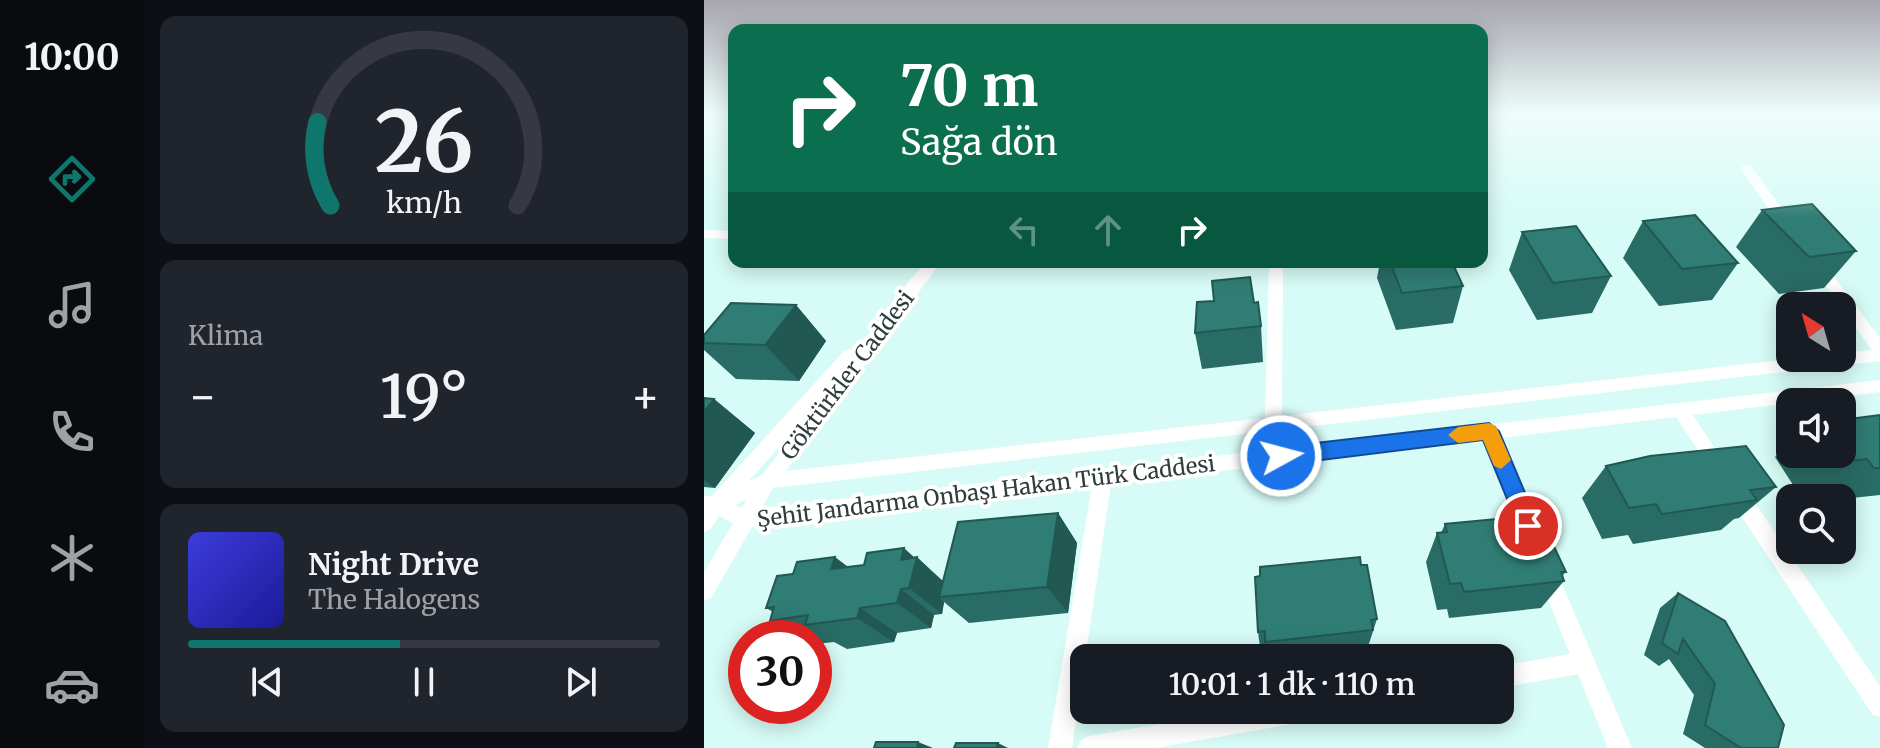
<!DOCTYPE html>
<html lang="tr">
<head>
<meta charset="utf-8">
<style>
	body { margin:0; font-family:Merriweather,serif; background:#20242c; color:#f1f3f6; height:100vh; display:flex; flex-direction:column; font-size:30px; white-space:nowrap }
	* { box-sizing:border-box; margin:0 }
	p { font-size:26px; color:#9ea1a6 }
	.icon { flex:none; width:44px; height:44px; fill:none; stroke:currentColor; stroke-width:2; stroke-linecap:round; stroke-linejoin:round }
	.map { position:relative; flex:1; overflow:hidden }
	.drawer { display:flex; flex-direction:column; gap:16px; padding:16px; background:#0d0f14; width:560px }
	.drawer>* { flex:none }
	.banner { position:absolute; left:24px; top:24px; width:760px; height:244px; border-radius:16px; box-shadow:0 4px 20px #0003; background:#0b6e4f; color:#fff; overflow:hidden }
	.needle { width:52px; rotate:323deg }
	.buttons { position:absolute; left:1072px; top:292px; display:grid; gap:16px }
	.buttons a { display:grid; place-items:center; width:80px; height:80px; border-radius:16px; background:#171b24; box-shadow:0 4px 20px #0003; font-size:40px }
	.speed { position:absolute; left:24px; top:620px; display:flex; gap:16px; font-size:40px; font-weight:700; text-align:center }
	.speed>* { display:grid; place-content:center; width:104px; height:104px; border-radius:50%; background:#171b24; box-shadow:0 4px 20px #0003; line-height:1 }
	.speed .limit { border:12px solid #d22; background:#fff; color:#111 }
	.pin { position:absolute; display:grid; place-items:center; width:68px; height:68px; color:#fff; margin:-34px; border:4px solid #fff; border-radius:50%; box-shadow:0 2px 8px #0007 }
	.me { position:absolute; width:88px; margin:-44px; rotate:83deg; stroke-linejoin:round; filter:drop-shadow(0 0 6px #0008) }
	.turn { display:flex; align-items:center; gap:28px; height:168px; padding:0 40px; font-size:36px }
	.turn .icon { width:104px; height:104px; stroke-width:2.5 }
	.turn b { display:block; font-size:56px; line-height:68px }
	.lanes { display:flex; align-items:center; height:76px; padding:0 40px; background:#0003; justify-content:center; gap:40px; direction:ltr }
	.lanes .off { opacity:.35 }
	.big { font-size:60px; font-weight:600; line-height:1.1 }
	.drawer .widget { flex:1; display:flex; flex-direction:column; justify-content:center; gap:12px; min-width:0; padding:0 28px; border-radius:16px; background:#20242c }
	.drawer .dial { align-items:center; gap:0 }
	.dial svg { height:208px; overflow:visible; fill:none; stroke:#363941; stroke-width:7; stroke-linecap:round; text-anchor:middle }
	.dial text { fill:#f1f3f6; stroke:none }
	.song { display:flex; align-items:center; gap:24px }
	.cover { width:96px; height:96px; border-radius:12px; background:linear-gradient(135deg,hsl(240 70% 55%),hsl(240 70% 35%)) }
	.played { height:8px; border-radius:4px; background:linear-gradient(90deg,#0f766e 45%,#363941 45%) }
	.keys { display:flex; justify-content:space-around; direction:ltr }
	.heat { display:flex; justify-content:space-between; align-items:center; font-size:44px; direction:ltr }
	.trip { position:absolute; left:366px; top:644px; width:444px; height:80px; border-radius:16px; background:#171b24; box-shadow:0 4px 20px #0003; font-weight:600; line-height:80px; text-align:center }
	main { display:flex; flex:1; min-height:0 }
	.dock { display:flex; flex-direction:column; width:144px; justify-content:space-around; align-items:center; background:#090b0e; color:#9ea1a6 }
	.dock .icon { width:56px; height:56px }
	.dock .selected { color:#0f766e }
	.dock b { font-size:36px; color:#f1f3f6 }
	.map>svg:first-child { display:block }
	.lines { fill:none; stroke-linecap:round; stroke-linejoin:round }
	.minor { fill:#fff; fill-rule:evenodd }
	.wall { fill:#296c65 }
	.shaded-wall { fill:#225852 }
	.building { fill:#307d75; stroke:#225852; stroke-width:2 }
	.route { fill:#1a73e8; stroke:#114b97; stroke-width:2 }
	.slow { fill:#f59e0b }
	.labels { text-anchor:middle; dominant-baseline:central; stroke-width:8; stroke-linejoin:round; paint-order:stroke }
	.street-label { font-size:22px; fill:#2f3d3b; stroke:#fff }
</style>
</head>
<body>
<main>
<nav class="dock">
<b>10:00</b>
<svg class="icon selected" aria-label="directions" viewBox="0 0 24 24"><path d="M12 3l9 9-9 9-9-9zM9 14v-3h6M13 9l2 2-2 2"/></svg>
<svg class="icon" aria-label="music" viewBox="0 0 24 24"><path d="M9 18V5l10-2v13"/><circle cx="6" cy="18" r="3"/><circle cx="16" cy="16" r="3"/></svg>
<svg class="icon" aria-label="phone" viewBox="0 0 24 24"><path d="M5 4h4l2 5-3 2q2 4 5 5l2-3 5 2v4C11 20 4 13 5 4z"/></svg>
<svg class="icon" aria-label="climate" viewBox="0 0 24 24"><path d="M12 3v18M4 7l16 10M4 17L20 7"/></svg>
<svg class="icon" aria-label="car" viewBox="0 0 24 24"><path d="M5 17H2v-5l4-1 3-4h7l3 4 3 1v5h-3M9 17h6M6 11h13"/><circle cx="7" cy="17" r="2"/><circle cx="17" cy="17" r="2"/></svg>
</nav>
<section class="drawer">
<div class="widget dial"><svg viewBox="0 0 100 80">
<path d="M14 69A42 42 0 1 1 86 69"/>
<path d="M14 69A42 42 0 0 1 9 37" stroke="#0f766e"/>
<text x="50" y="56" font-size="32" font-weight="700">26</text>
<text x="50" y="72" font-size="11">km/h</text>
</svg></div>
<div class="widget"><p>Klima</p>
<div class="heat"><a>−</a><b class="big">19°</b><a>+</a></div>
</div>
<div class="widget">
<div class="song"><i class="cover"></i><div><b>Night Drive</b><p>The Halogens</p></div></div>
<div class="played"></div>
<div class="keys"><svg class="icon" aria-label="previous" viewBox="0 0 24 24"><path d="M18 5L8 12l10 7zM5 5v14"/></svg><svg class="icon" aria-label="pause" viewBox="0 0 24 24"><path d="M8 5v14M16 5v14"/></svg><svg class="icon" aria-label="next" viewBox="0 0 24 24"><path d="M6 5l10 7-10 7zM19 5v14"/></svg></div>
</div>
</section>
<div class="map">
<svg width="1176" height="748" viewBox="0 0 1176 748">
	<rect width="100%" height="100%" fill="#d7fbf6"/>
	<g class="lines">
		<path class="minor" d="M1042 164 1046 165 1089 223V229H1079L1036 168Z
			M0 230 30 231V239L0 238Z
			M1113 259 1118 261 1176 338V361L69 488 58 508 1176 380V392L989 415 1024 468 1021 473 1015 476 1009 473 972 417 796 438 838 536 835 542 828 545 821 542 780 440 407 484 368 748H344L388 486 48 527 7 598 0 601V572L29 523 15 516 7 529 0 532V496H8L140 351 146 349 152 352 205 281 222 262H237L82 471 561 418 565 262H579L578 416 1096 358H1138V353L1168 350 1106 264ZM110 407 58 475 45 481ZM43 499 38 508 31 505Z
			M1033 485 1040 487 1176 686V717L1168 714 1026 499 1024 493 1026 487Z
			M843 562 850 565 928 748H904L874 674 796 688V666L866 654 833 572 836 565Z
			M538 710H615L612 718 604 721 452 748H373L377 740 385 736Z"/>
	</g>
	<path class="wall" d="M1058 210 1152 251 1120 288 1075 294 1032 247Z
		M939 221 1034 263 1008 300 955 306 919 258Z
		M818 232 907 276 888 313 833 320 805 270Z
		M676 262H748L759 286 749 323 692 330 673 278Z
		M550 303 557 326 559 362 498 369 491 333Z
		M92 305 122 341 95 381 32 379 0 350V335Z
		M0 398 10 399 51 433 11 488 0 487Z
		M1176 415V495L1138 499V498H1124L1120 492 1095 494 1071 457 1086 443V454H1138Z
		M902 466 1072 487 1035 518 1030 519 1017 530 929 544 924 535 898 539 878 498Z
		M354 513 373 543 364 613 265 623 240 602 238 614 230 615 227 628 193 633 190 642 143 649 130 642 111 644 110 638H99L66 621 69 612 62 608 143 567 211 558 239 581Z
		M741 524 862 572 858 576 860 581 837 608 745 618 743 609 733 610 722 562 733 533H737Z
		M657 565 673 619 662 653 618 658H563V655H557L554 632Z
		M974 593 1074 748H1001L979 734 990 695 965 659 955 666 940 655 956 608Z"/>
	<path class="shaded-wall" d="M92 305 122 341 95 381 61 345Z
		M10 399 51 433 11 488 0 480V412Z
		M354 513 373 543 364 613 343 587Z
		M200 548 212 559 213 557 243 585 235 597 240 602 238 614 205 588 197 560Z
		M131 557 168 585 127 569Z
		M197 589 230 615 227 628 193 603Z
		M156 608 193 633 190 642 153 618Z
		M214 742 229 748H213Z
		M294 743 304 748H292Z"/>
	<path class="building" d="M1108 204 1152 251 1105 257 1058 210Z
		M991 215 1034 263 978 269 939 221Z
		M872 226 907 276 849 283 818 232Z
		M686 262H748L759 286 698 293Z
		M546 277 550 303 554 302 557 326 491 333 493 302 510 301 508 281Z
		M27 303 92 305 61 345 0 343V335Z
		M0 398 10 399 0 412Z
		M1176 415V468H1170L1163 459 1136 462 1131 454H1138V420Z
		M1042 446 1072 487 1046 490 1053 500 958 514 952 504 925 508 902 466 946 456Z
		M354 513 343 587 235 597 254 522Z
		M835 515 862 572H857L860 581 760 592 757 583 746 584 733 533 743 532 741 524Z
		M200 548 197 560 213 557 205 588 197 589 193 603 156 608 153 618 101 625 104 615 66 621 70 607 62 608 73 576 89 574 93 562 131 557 127 569 160 565 163 553Z
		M656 557 657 565H663L673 619 667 620 669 630 561 642V631L554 632 551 577 556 576V567Z
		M974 593 1021 621 1080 725 1074 748H1037L1001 725 1011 684 979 639 974 654 958 643Z
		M172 742H214L213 748H170Z
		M252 743H294L292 748H250Z"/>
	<linearGradient id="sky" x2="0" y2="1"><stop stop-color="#a7a5ae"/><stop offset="0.52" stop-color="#edfdfb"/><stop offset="1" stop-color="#edfdfb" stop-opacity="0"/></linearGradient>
	<rect width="1176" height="217" fill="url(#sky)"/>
	<path class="route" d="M785 423 795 431 835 526 832 533 824 536 817 533 779 440 577 465 567 456 577 447Z"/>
	<path class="slow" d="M785 423 792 426 807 460 797 469 790 466 779 440 754 443 744 435 754 427Z"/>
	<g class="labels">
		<g class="street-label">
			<text transform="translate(143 375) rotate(-53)">Göktürkler Caddesi</text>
			<text transform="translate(282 491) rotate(-7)">Şehit Jandarma Onbaşı Hakan Türk Caddesi</text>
		</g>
	</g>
</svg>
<div class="buttons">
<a><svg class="needle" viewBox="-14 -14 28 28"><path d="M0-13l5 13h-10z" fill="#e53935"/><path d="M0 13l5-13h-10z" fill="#9ea1a6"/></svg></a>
<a><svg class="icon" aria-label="sound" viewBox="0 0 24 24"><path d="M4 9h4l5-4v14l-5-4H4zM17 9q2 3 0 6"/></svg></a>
<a><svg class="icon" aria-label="search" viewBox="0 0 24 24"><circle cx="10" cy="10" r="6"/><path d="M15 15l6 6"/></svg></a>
</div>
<div class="speed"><div class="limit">30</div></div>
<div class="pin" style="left:824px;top:526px;background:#d93025"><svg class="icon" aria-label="arrive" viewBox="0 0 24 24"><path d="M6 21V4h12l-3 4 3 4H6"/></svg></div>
<svg class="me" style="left:577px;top:456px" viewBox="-20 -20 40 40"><circle r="17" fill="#1a73e8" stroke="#fff" stroke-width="3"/><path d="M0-11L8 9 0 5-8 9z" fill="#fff"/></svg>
<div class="trip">10:01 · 1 dk · 110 m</div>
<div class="banner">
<div class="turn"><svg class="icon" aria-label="right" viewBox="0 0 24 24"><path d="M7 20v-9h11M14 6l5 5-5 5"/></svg><div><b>70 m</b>Sağa dön</div></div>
<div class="lanes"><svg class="icon off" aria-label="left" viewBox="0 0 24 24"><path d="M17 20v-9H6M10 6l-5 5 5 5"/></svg><svg class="icon off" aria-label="ahead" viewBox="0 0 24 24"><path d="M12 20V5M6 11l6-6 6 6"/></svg><svg class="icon" aria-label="right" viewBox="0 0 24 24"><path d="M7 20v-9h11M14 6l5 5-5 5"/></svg></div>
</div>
</div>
</main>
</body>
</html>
